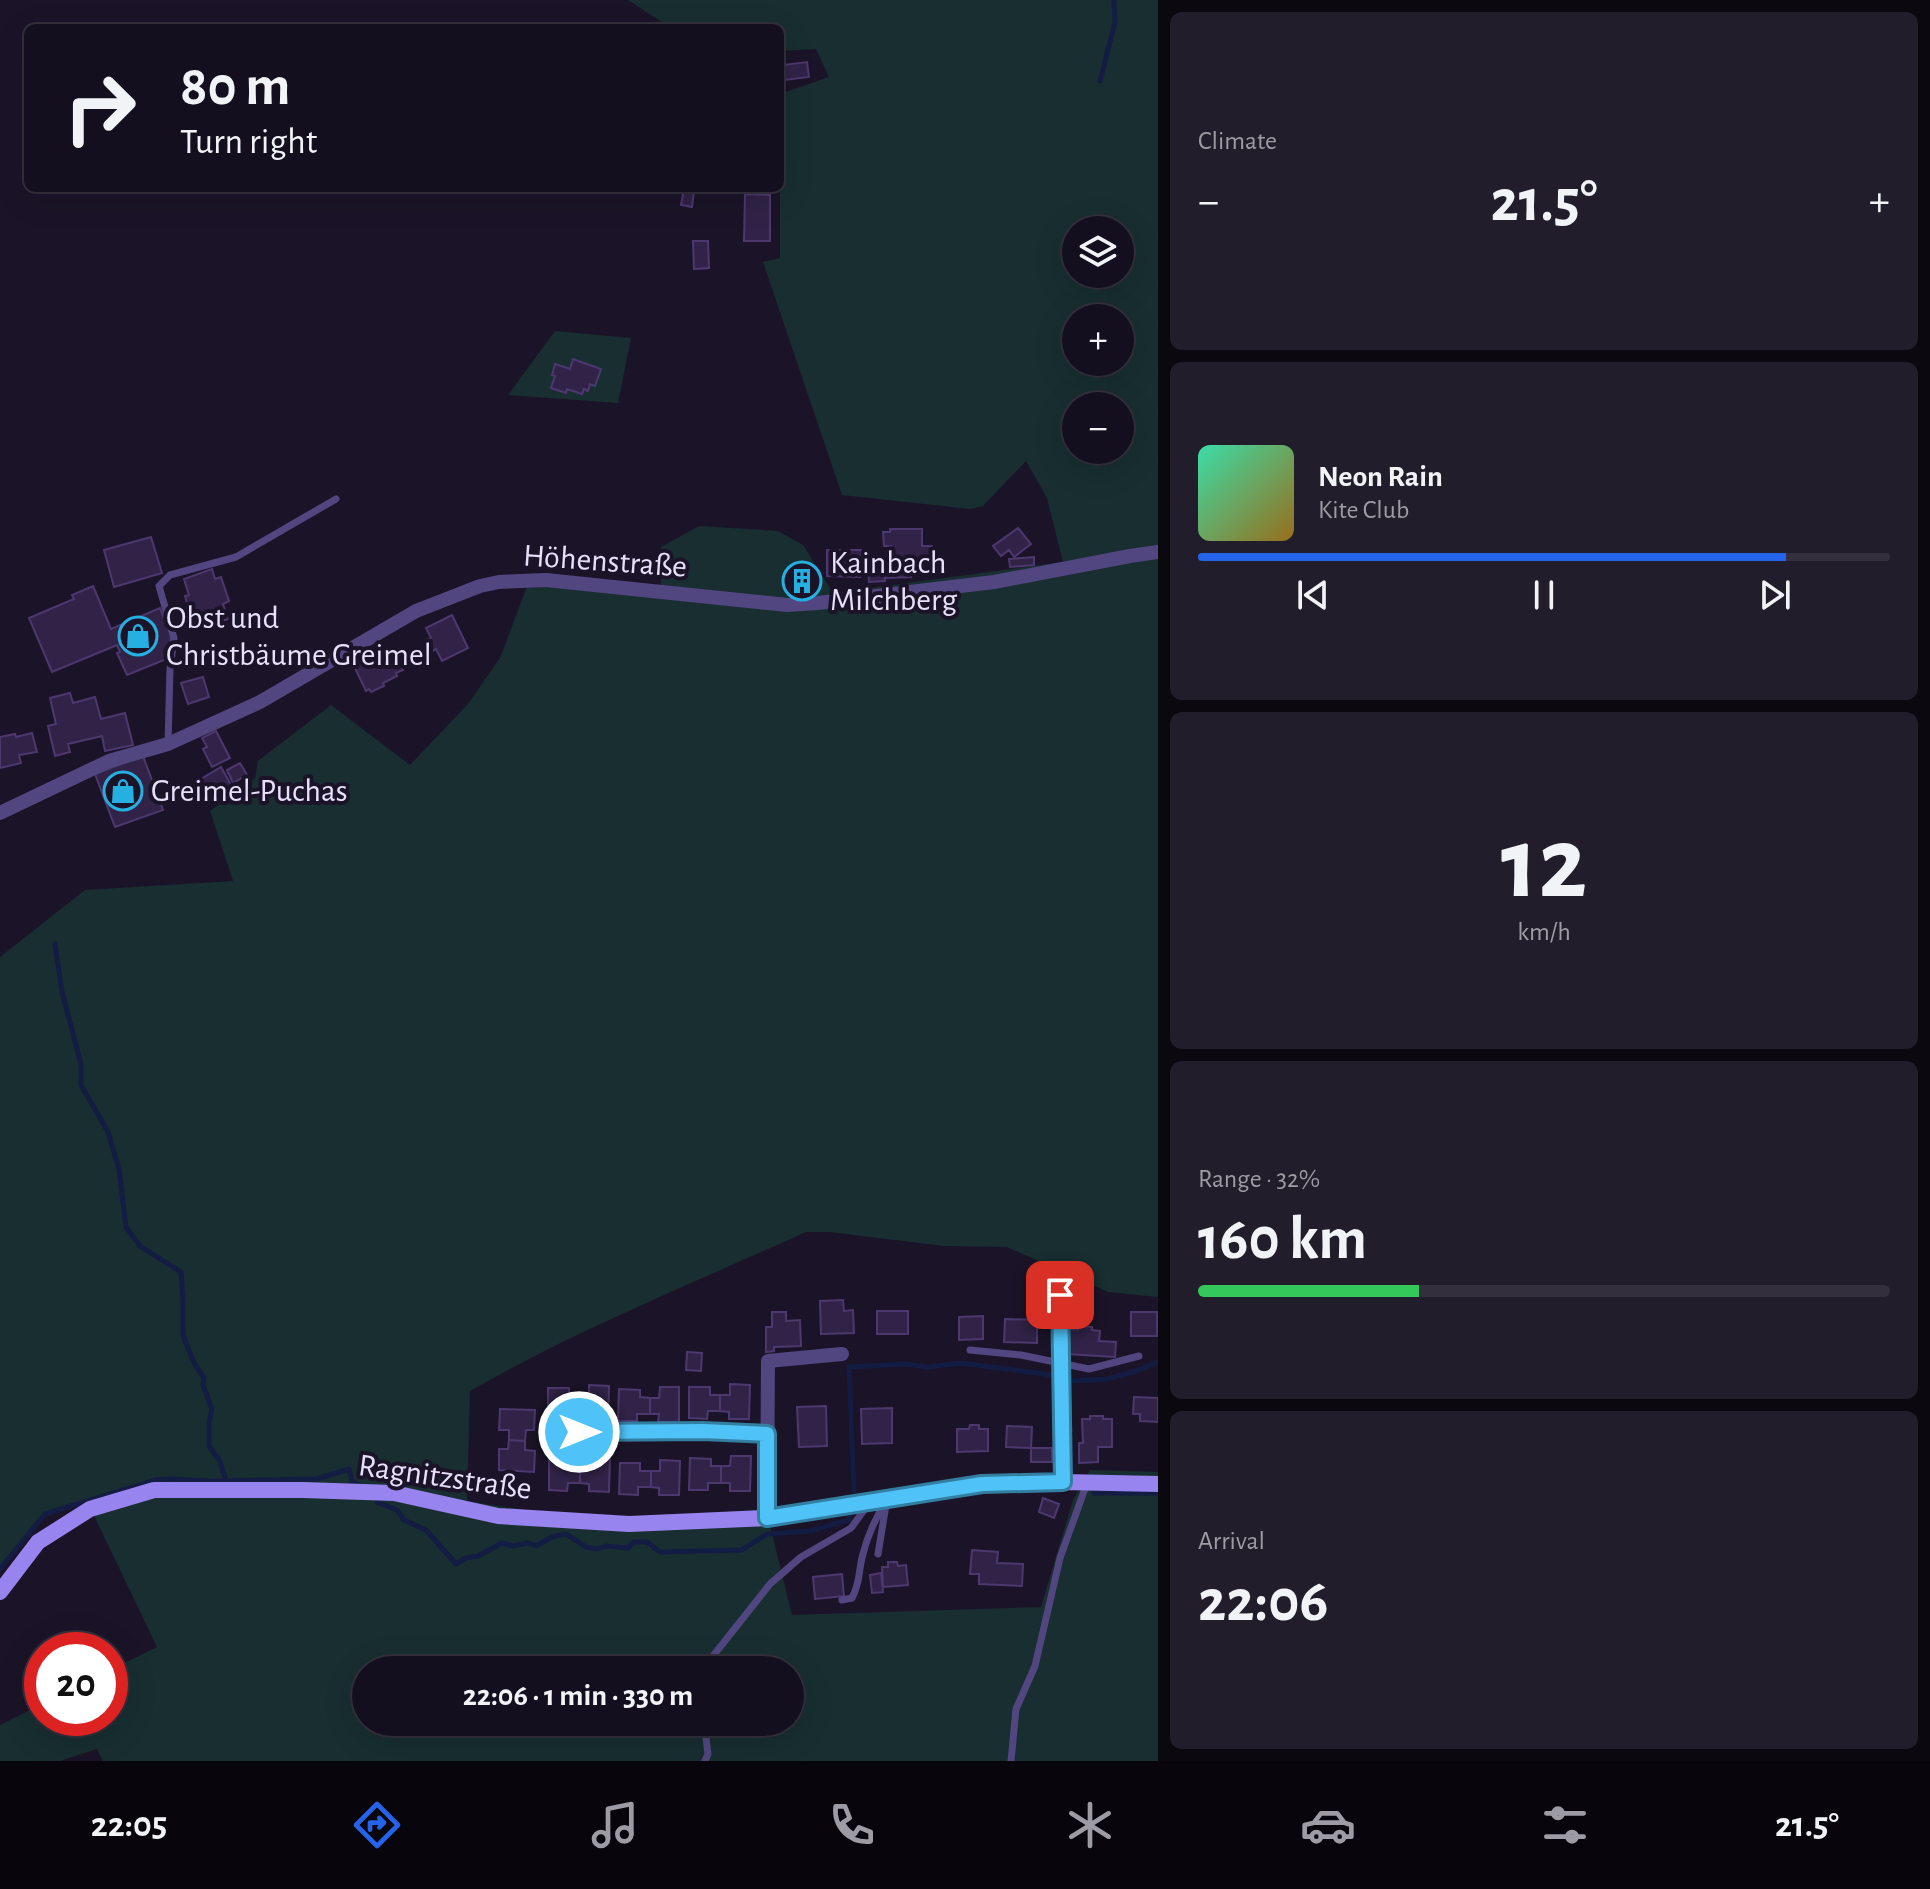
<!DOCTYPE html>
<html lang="en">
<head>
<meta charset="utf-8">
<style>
	body { margin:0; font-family:"Alegreya Sans",sans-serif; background:#211d2b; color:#f1f3f6; height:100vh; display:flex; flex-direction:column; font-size:30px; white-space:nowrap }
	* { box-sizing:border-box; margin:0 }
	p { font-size:26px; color:#9d9ca4 }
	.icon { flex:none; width:44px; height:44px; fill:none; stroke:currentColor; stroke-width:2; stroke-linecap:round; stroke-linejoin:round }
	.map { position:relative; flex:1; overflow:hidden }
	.side { display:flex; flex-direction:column; gap:12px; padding:12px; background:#0b0810; width:772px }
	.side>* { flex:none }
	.hud { position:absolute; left:24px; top:24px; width:760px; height:168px; border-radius:12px; box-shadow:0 8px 32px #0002,0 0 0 2px #332f3c; background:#140f1e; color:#f1f3f6; overflow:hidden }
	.controls { position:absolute; left:1062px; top:216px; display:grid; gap:16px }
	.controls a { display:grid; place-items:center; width:72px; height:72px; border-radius:50%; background:#140f1e; box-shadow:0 8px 32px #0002,0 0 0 2px #332f3c; font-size:40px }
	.speed { position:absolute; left:24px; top:1632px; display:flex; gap:16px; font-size:40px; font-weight:700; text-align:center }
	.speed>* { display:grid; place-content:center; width:104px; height:104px; border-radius:50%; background:#140f1e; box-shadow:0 8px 32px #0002,0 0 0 2px #332f3c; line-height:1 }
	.speed .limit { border:12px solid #d22; background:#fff; color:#111 }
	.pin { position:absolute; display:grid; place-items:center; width:68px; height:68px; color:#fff; margin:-34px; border-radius:16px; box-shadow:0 4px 12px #0006 }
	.me { position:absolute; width:88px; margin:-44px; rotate:90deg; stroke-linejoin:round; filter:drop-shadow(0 0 6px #0008) }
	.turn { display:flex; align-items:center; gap:28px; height:168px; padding:0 24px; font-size:36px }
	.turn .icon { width:104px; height:104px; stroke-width:2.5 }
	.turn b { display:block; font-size:56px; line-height:68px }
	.big { font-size:60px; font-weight:700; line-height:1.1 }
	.side .card { flex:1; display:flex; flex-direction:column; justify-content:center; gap:12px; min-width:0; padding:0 28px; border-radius:12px; background:#211d2b }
	.side .dial { align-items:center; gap:0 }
	.dial b { font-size:104px; line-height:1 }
	.song { display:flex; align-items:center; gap:24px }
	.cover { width:96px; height:96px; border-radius:12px; background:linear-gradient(135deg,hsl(160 70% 55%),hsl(40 70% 35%)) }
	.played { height:8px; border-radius:4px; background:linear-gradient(90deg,#2563eb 85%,#332f3c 85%) }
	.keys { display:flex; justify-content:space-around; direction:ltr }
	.heat { display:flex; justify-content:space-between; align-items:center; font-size:44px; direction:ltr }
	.charge { height:12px; border-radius:6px; background:linear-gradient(90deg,#34c759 32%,#332f3c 0) }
	.trip { position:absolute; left:352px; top:1656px; width:452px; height:80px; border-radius:40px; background:#140f1e; box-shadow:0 8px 32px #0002,0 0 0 2px #332f3c; font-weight:700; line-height:80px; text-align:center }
	.tab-bar { display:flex; height:128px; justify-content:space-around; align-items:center; background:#08060c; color:#9d9ca4 }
	.tab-bar .icon { width:56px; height:56px }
	.tab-bar .selected { color:#2563eb }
	.tab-bar b { font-size:36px; color:#f1f3f6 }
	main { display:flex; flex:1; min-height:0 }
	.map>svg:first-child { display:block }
	.green { fill:#182e31; fill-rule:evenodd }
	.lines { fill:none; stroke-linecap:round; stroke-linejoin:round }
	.stream { stroke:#131c43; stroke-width:5 }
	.building { fill:#302347; stroke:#4c386f; stroke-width:2 }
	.service { stroke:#524681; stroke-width:7 }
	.minor { stroke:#524681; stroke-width:14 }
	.secondary { stroke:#9884ee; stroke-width:16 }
	.route-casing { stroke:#337fa1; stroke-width:20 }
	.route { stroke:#4fc3f7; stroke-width:14 }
	.labels { text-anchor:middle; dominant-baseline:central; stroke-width:8; stroke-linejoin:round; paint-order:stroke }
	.street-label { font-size:32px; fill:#e7e0fb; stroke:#1b1428 }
	.poi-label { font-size:32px; fill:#e7e0fb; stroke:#1b1428; text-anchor:start }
</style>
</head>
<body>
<main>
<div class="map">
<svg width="1158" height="1761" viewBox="0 0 1158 1761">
	<rect width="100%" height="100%" fill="#1b1428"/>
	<path class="green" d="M628 0H1158V1297L1108 1292 1007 1247 944 1246 829 1232H806C694 1283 576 1330 470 1391L467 1501 525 1510 645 1518 766 1509 792 1615 1041 1607 1073 1500 1090 1470 1158 1472V1761H103L97 1749 60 1761H0V1725L42 1704V1718H110V1670L157 1647 87 1501 45 1514 0 1569V957L85 890 233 881 210 811 255 778 258 761 331 705 410 765 468 704 500 658 532 573 661 592V547L699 526 778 531 803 545 833 593 1063 562 1047 498 1026 461 983 506 970 509 842 495 763 262 780 258V94L829 77 816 49 780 51V28H671ZM1076 230H1120V274H1076ZM1076 318H1120V362H1076ZM1076 406H1120V450H1076ZM366 1670H790V1722H366Z
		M555 331 631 338 618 403 508 395Z"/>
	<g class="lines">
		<path class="stream" d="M1100 81 1115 22 1114 0
			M55 944 62 992 81 1064V1085L108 1132 119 1169 126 1227 140 1246 181 1272 183 1300V1335L194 1363 204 1378 203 1385 212 1409 209 1423V1446L219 1460 226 1480
			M1071 1381 1107 1379 1136 1371 1158 1362
			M854 1491 849 1367 904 1364 928 1367 961 1363 1051 1375
			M1094 1493H1158
			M377 1502 397 1510 404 1520 426 1530 456 1564 466 1558 478 1556 502 1543 512 1546 528 1543 536 1546 552 1537 566 1534 586 1547 597 1549 606 1546 628 1548 634 1542H647L660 1552 742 1550 767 1534 810 1531 849 1520 850 1515
			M0 1569 45 1514 156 1480 171 1479 209 1481 317 1479 349 1469 352 1481 359 1485"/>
	</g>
	<path class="building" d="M807 62 809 77 785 80 783 65Z
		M684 189 694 191 692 207 681 205Z
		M745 194 770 195V241H744Z
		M693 241H708L709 268 694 269Z
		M573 359 601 369 595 386 590 384 588 391 584 389 582 394 567 389 566 393 551 388 555 376 552 375 555 364 570 369Z
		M1018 528 1031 544 1014 557 1009 550 1001 556 993 546Z
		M890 529H922V546H932V563H911V577L885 578V559H892L891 546H884L883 532H890Z
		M151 537 162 573 114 587 104 550Z
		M827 550H861L860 577 827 576Z
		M1034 557V565L1010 567 1009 559Z
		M883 565 885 581 869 582 868 567Z
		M212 569 215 579 221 577 229 601 223 604 228 619 200 628 195 611 190 613 185 596 189 595 184 579Z
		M93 586 111 629 160 608 171 635 169 658 127 675 117 653 120 652 117 645 52 672 29 618 74 599 72 595Z
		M452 615 468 648 442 661 436 649 431 652 426 640 431 638 426 628Z
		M383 649 388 660 396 656 403 670 396 673 397 676 383 683 384 686 371 692 369 689 366 691 353 664Z
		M203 677 209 697 188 704 181 683Z
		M70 693 73 703 95 697 101 719 125 713 133 745 105 751 102 736 68 744 70 752 55 756 48 726 56 724 50 698Z
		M216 731 230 758 212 767 203 749 207 747 202 738Z
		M32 733 37 752 19 755 21 763 0 768V737L15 734 16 737Z
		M143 756 163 810 115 827 95 774Z
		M240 763 247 775 233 783 227 770Z
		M221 767 231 785 207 799 196 782Z
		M843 1300 844 1311 853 1310 854 1333 821 1334 820 1301Z
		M877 1311H908V1334H877Z
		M772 1312H786V1321L800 1320 801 1346 774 1347V1351L766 1352V1327H772Z
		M1131 1312H1157V1336H1131Z
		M983 1316V1339L959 1340V1317Z
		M1005 1319 1037 1320V1343L1004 1342Z
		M1078 1326 1092 1327V1330L1100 1331 1099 1341 1116 1342 1115 1357 1067 1354 1069 1329 1078 1330Z
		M687 1352 702 1353 701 1371 686 1370Z
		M730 1384 750 1385 749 1419H729V1412L720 1411V1395H730Z
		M589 1385 609 1386 608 1421 588 1420V1413L579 1412 580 1396H589Z
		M660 1387H679V1422H658L659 1414H650V1398H659Z
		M689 1387H710V1395H720V1411H708L707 1419 689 1418Z
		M548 1388H569V1396H580L579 1412H567V1420H548Z
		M619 1389 640 1390V1397L650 1398V1414H637V1421H618Z
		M1134 1397 1158 1398V1422L1140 1421V1414H1133Z
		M826 1406 827 1446 799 1447 797 1407Z
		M892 1408V1443L862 1444 861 1409Z
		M500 1409 535 1410 534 1430H526L525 1441 509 1440V1430H499Z
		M1090 1416H1103V1419H1112V1447H1098V1462L1079 1463V1443H1083L1082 1419H1090Z
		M970 1425H979V1429H988V1451L957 1452V1429H969Z
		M1007 1426 1032 1427 1031 1448 1006 1447Z
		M509 1440 525 1441V1450L535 1451 534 1472 499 1470V1449H508Z
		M1031 1448H1052V1462H1031Z
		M590 1456 610 1457 609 1492 589 1491V1484L580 1483V1467H590Z
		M731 1456H751L750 1491H730V1483H721V1466H730Z
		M690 1458 711 1459V1466H721V1483H708V1490H689Z
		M549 1459H570V1467H580V1483H568L567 1491 549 1490Z
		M660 1460 680 1461 679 1495H659V1488L651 1487V1471H660Z
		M620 1463H640V1471H651V1487H638V1495L619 1494Z
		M1043 1498 1059 1504 1054 1518 1039 1512Z
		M972 1550 998 1552 997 1563 1023 1564 1022 1586 979 1584V1574H970Z
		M888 1562H897L898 1566 906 1565 908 1585 883 1587 882 1567H888Z
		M881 1573 883 1592 872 1593 870 1575Z
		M842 1574 844 1596 815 1599 813 1577Z"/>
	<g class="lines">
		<path class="service" d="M168 744 170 669 174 638 159 586 170 575 236 557 336 499
			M970 1350 1021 1355 1089 1369 1139 1356
			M548 1432 703 1431 767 1434
			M842 1600 852 1598C861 1581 858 1571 863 1554 868 1534 876 1517 887 1499L878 1554
			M707 1670 709 1661 770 1584 801 1557 851 1528 867 1506
			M704 1722 708 1754 705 1761
			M1011 1761 1016 1709 1035 1666 1060 1558 1087 1483"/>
		<path class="minor" d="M0 813 109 761 168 744 260 702 416 611 480 586 499 582 546 580 787 605 818 603 994 582 1130 556 1158 552
			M1060 1295 1063 1482
			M767 1518 768 1361 842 1354"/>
		<path class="secondary" d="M0 1592 38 1542 90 1509 154 1490H303L394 1493 498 1516 629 1524 767 1518 982 1484 1063 1482 1158 1484"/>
	</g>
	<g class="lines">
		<defs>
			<path id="route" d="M579 1432 703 1431 767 1434V1518L982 1484 1063 1482 1060 1295"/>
		</defs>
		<use href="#route" class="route-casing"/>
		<use href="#route" class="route"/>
	</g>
	<defs>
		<symbol id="building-ring" viewBox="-11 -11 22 22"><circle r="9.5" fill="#1b1428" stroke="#26afe1" stroke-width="1.5"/><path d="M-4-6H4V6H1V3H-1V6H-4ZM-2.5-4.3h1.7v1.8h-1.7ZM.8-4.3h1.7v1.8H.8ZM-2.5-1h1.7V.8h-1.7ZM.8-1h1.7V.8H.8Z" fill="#26afe1"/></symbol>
		<symbol id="shop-ring" viewBox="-11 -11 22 22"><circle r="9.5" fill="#1b1428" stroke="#26afe1" stroke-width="1.5"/><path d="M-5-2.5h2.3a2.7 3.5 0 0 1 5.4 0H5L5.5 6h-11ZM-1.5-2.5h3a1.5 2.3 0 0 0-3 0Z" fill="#26afe1"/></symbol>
	</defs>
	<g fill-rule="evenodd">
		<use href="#building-ring" x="780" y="559" width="44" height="44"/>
		<use href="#shop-ring" x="116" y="614" width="44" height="44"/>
		<use href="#shop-ring" x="101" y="769" width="44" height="44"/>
	</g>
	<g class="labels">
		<g class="street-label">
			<text transform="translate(605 561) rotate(4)">Höhenstraße</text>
			<text transform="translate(445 1477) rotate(8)">Ragnitzstraße</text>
		</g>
		<g class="poi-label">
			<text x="830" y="563">Kainbach<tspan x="830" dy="37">Milchberg</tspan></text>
			<text x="166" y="618">Obst und<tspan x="166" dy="37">Christbäume Greimel</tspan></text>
			<text x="151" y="791">Greimel-Puchas</text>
		</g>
	</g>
</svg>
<div class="controls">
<a><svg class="icon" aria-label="layers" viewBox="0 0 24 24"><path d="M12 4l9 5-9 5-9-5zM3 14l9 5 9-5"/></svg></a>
<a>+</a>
<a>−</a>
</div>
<div class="speed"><div class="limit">20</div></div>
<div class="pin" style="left:1060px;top:1295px;background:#d93025"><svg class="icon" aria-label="arrive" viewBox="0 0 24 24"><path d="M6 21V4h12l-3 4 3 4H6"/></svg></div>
<svg class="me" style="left:579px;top:1432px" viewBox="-20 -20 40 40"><circle r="17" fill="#4fc3f7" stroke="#fff" stroke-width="3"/><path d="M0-11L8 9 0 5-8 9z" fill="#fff"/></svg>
<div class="trip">22:06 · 1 min · 330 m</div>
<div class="hud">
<div class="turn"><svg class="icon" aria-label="right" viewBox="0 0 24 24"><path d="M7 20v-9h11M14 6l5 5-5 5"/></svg><div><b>80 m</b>Turn right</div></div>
</div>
</div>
<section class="side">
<div class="card"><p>Climate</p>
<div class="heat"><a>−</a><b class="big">21.5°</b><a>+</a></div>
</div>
<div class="card">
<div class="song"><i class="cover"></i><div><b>Neon Rain</b><p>Kite Club</p></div></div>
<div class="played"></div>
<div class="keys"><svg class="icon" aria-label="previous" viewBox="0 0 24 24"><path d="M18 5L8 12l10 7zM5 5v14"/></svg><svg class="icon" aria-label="pause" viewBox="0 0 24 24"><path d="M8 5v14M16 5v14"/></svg><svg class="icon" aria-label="next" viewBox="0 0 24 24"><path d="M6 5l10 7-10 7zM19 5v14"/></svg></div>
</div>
<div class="card dial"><b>12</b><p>km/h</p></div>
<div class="card"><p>Range · 32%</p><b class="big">160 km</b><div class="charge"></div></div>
<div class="card"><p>Arrival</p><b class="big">22:06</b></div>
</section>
</main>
<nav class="tab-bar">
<b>22:05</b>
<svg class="icon selected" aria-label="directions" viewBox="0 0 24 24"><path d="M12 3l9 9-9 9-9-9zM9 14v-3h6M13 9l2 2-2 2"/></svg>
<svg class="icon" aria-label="music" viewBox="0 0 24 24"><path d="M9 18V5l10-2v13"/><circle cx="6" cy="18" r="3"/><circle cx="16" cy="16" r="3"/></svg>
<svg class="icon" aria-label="phone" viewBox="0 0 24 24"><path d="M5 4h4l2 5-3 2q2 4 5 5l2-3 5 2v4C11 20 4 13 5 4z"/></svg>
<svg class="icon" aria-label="climate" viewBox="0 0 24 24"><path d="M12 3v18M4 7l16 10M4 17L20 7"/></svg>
<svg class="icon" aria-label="car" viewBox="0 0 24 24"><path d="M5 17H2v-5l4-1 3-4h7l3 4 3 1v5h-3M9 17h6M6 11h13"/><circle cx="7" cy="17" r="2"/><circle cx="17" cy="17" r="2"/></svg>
<svg class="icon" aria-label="filters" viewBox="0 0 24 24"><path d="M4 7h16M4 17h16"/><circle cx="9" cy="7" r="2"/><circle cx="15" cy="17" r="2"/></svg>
<b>21.5°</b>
</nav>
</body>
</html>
